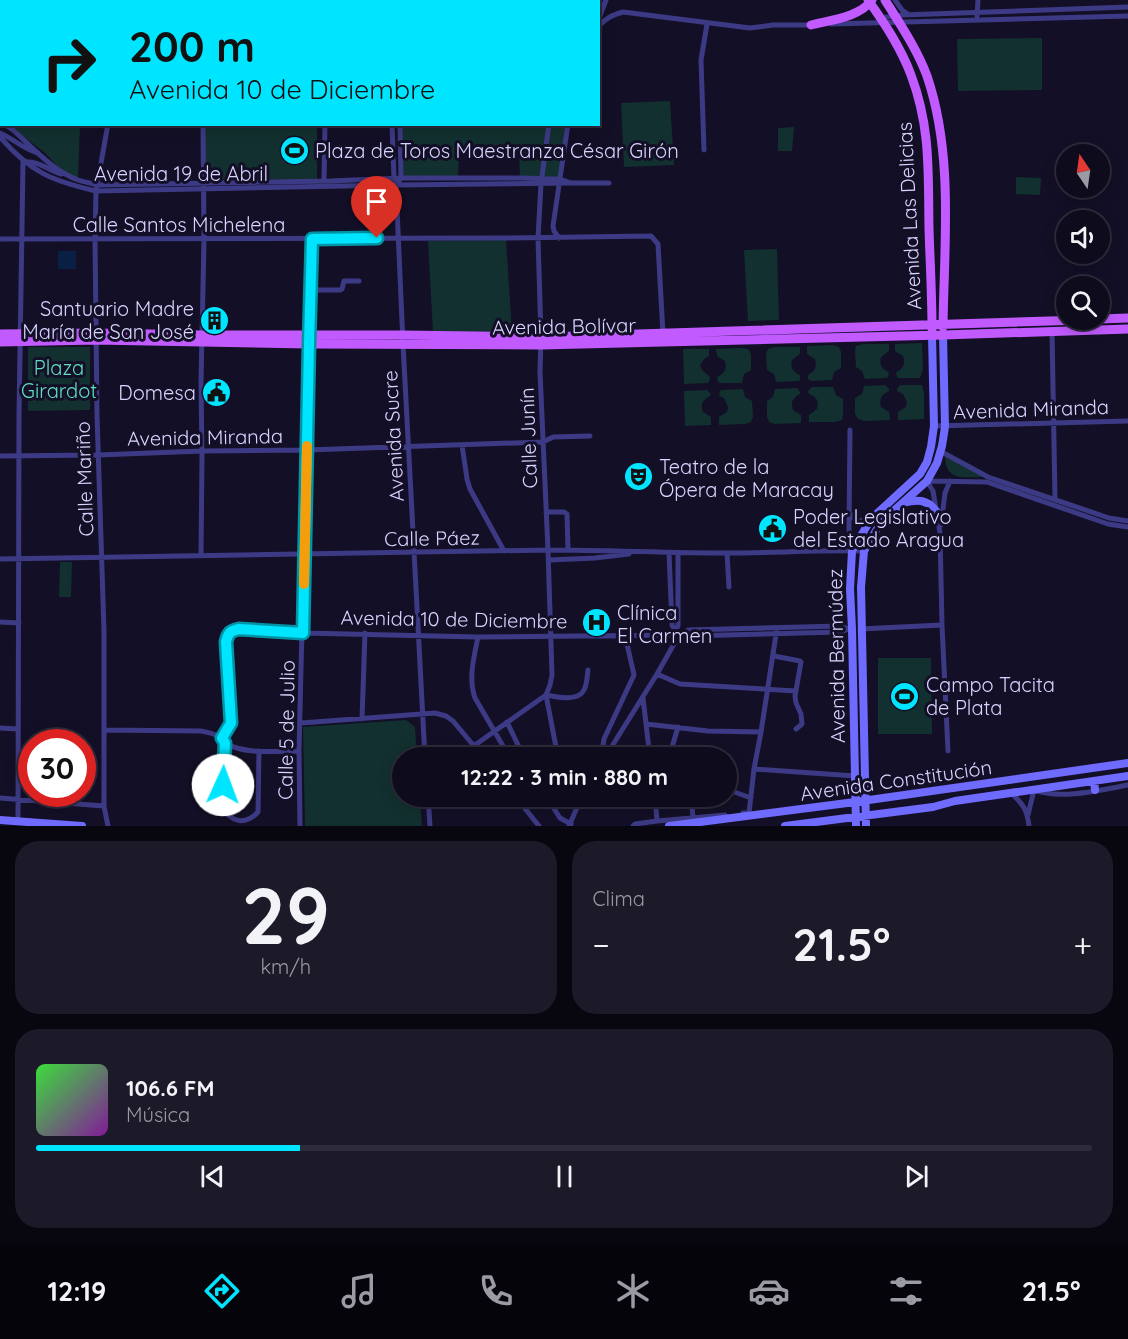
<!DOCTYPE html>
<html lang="es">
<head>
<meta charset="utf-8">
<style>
	body { margin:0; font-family:Quicksand,sans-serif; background:#1c1929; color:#f1f3f6; height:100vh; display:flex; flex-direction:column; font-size:22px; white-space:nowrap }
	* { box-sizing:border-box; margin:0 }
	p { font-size:20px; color:#9b9ba3 }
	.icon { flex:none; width:33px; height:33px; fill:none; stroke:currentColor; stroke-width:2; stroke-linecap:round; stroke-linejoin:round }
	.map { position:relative; height:826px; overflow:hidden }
	.side { display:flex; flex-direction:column; gap:15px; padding:15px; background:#08060f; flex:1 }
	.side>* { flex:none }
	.guide { position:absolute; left:0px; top:0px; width:600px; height:126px; box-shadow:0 3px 15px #0003,0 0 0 2px #2e2b3b; background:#00e5ff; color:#111; overflow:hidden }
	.needle { width:39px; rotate:347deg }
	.buttons { position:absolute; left:1056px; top:144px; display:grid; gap:12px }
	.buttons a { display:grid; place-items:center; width:54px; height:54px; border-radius:50%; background:#0e0b1c; box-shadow:0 3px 15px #0003,0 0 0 2px #2e2b3b; font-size:30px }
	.speed { position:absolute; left:18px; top:729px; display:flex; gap:12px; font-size:30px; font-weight:700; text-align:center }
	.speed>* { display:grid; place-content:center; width:78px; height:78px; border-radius:50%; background:#0e0b1c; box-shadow:0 3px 15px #0003,0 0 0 2px #2e2b3b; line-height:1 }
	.speed .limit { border:9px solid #d22; background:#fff; color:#111 }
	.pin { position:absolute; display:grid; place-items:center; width:51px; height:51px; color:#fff; margin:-62px -26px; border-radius:50% 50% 50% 0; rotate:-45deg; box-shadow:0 0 6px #0007 }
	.pin .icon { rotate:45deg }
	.me { position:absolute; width:66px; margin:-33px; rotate:2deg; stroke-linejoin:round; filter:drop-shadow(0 0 4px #0008) }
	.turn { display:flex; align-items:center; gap:21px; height:126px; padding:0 30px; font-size:27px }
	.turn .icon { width:78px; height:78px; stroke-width:2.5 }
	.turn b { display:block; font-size:42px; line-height:51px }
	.big { font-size:45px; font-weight:700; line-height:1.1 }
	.side .card { flex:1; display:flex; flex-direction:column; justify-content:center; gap:9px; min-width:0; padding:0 21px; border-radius:24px; background:#1c1929 }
	.side .dial { align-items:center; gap:0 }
	.dial b { font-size:78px; line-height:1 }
	.song { display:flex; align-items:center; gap:18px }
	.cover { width:72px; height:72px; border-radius:9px; background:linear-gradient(135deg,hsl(120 70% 55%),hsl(290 70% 35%)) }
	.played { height:6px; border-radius:3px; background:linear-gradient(90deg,#00e5ff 25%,#2e2b3b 25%) }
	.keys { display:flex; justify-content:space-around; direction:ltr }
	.heat { display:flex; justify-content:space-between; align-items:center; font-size:33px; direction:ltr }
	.side .tiles { flex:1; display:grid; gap:15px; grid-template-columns:1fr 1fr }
	.card:last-child { grid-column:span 2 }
	.trip { position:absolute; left:392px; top:747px; width:345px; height:60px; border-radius:30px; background:#0e0b1c; box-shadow:0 3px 15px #0003,0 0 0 2px #2e2b3b; font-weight:700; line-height:60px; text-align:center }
	.dock { display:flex; height:96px; justify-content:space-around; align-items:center; background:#06040b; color:#9b9ba3 }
	.dock .icon { width:42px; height:42px }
	.dock .active { color:#00e5ff }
	.dock b { font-size:27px; color:#f1f3f6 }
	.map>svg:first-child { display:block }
	.green { fill:#12302f }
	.water { fill:#0a1f44 }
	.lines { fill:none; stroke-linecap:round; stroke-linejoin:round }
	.street { stroke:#3d3a85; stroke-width:5 }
	.secondary { stroke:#6f6bff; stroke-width:8 }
	.primary { stroke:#c25bff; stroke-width:9 }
	.route-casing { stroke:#0095a6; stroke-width:15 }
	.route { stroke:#00e5ff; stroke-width:10 }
	.slow { stroke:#f59e0b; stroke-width:10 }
	.labels { text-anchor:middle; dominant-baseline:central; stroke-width:6; stroke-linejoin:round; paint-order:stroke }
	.poi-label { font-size:20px; fill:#d9d4ff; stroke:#130f26; text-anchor:start }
	.street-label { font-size:20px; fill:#d9d4ff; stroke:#130f26 }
	.park-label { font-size:20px; fill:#5fe0c0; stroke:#130f26 }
</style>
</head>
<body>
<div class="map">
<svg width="1128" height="826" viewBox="0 0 1128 826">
	<rect width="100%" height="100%" fill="#130f26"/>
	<path class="green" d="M0 0H41L42 1 2 2 1 119 0 118Z
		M1042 38V90L958 91 957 39Z
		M670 101 674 165 624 167 621 103Z
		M8 125H80L78 178 66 175 44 152Z
		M205 125H317V179L205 180Z
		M400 125H566L559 178H520L519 151H459L458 178H401Z
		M794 127 792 151H778V128Z
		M1016 177 1041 178 1040 195 1016 194Z
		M506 240 512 332 481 333 433 332 428 241Z
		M777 249 779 320 748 321 744 250Z
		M922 343 923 369 920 378H899L897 377 896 372C903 369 906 364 903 356L895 351V344Z
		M863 344H889V351L881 357C879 365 882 369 889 372L888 377 886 378 865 379 862 371 856 367 855 351 856 346Z
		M833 345 839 347 841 352V368L834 372 832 380 811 381 808 379V375C815 371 817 367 815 359L807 354V346Z
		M28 347H90V410L28 411Z
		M774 347H800V354L792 360C790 368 793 372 800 375V380L798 381 776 382 774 374 767 370 766 354 768 349Z
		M742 348 748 349 751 354V370L744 374 742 383H720L718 382 717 377C725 373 727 369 725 361L717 356 716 349Z
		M683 349H709V356L704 359 700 365 702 370 710 377 709 382 707 383 684 384Z
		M885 385 889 389V391C881 395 879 399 881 407L889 412 890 420 864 421 858 419 855 414V398L862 394 864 386Z
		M900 385H922L924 393V419L898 420V412L906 407 907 402 903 394 897 391V389Z
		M812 387H833L836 395 843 399V415L842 420 835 422H809V415L817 409C819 401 817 397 809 394L808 391Z
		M797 388 800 392V394C793 398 790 402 793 410L801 415V423L775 424 769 422 767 417V401L773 397 775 389Z
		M743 389 745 397 752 401 753 417 751 422 745 424 719 425V417L727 412 728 407 724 398 719 396 720 391 722 390Z
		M707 390 711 394 710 396C703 400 700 404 703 412L711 417V425L685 426 684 391Z
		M945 455 984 477C964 477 945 482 945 455Z
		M60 562H72L71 597H59Z
		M878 658H931L932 734H878Z
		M406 720 415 727 417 757 402 758V796L420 797 422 826H305L303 727Z"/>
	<path class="water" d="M58 251H76V269H58Z"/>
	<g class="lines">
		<path class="street" d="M387 0V2
			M396 0V2
			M895 0 902 10 908 14
			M117 2 118 0
			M207 2V0
			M271 2V0
			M587 2V0
			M977 16 978 0
			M880 18 902 15 1128 7
			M598 21 606 0
			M831 24 1128 16
			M598 27C605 18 613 15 623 12L750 28 773 25H813
			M392 124 394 179 396 185 403 344 425 758
			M0 133C14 139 23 149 38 153
			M0 137C30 172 52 181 96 191L396 185 571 183 560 179 519 178H401L330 181 97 185C91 183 84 182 78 180 53 171 32 147 13 130L4 124
			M704 150 701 60 707 24
			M324 181 325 124
			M399 181 401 178 400 124
			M571 183H609
			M559 238 554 231 553 226 568 124
			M0 239 506 238 651 236 658 244 663 334
			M311 290H340L342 289 344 281H359
			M1052 331 1055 499
			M934 426 1128 421
			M850 430 849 529 852 551
			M462 445 467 479 470 489 504 551
			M940 451 988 477 1109 518 1128 521
			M0 456 98 455 202 451 307 450 543 442 553 437 590 436
			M926 480 933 491 940 533 942 625 948 751
			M927 481 987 482 1108 524 1128 527
			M546 512H564L567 514 568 550
			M852 515 854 519 862 521 871 519
			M941 525 945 493 950 481
			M669 553 672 625 675 631
			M727 553 729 587
			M201 555 202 458 201 382 204 239 203 124
			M0 559 548 550C608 550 667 553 727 553 772 553 818 550 864 551
			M549 560 595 558 629 554
			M0 622 19 623
			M860 629 942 625
			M682 634 689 636 841 632 848 629
			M478 637C474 657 468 678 475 698L510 758
			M774 656 800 661 801 662 795 696 796 703 801 714 802 724 796 729
			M657 674 680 684 796 691
			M643 698 650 758
			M362 719 365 633
			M507 722 519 747 526 750 554 748 556 747 546 695C557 697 578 702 584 690 587 685 587 677 588 670
			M301 723 435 713 446 716 453 721 484 758
			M646 724 708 731 761 732
			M0 728 18 729
			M105 730 201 731C210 733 219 734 225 743L222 807C231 822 245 826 258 812L259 751
			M222 738 231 724 226 642C228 633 230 631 239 629L303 633 478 637 675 635 682 634 688 630 841 626 848 629
			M225 743C245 755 276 751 299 751
			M475 745 546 695 550 685 552 675 548 550 540 372 541 337 538 238 541 184 549 124
			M670 754 678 727
			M601 757 609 751 657 674 674 644 675 631 678 626V553
			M601 758 604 739 634 675 625 635
			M754 769 855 776
			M726 789 751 798
			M1011 793C1023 804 1027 809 1029 826
			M428 796 430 826
			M515 796 539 826
			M546 796 560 818 571 824
			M655 796 657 821
			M691 796 693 818
			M0 798 104 806
			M743 813H749L754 769 761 732 777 628
			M1028 815 1034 790C1060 800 1101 790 1128 785
			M18 822 19 415 23 162C38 160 48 170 61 174
			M108 826 104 806V631L97 415 95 239 96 191 108 124
			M300 826 299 751 309 344 312 239
			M569 826 582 796
			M633 826 635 824 657 821 725 815"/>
		<path class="secondary" d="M903 503C917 499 927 499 936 511
			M1094 781 1095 790
			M0 820 82 826
			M669 826 855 802 1128 763
			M785 826 933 807 955 801 1128 776
			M856 826 852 629 850 589 852 551 871 519 920 474 927 462 931 447 934 426 932 335
			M866 826 861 587 864 551 877 529 888 516 927 481 937 463 942 446 945 427 943 335"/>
		<path class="primary" d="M868 0C885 24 901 48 911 75 931 128 928 173 929 228 930 262 932 295 932 329
			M885 0C900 24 917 49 927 76 954 155 944 245 943 327
			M811 25C831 20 860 17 872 0
			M1100 319 1128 318
			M0 334 95 333 202 335H403L544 337 1083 320
			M0 342 96 340 309 344 541 345 943 335 1128 329"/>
	</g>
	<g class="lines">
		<defs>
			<path id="route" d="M223 785 225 743 222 738 231 723 226 642C228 633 230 631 239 629L303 633 309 344 312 239 377 238"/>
		</defs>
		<use href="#route" class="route-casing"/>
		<use href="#route" class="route"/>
		<path class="slow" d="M304 584 307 446"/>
	</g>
	<defs>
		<symbol id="stadium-disc" viewBox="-11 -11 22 22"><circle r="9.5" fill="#00e5ff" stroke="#130f26"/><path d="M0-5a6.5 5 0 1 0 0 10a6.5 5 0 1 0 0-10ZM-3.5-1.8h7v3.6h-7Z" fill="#111"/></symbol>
		<symbol id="building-disc" viewBox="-11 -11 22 22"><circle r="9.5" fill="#00e5ff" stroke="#130f26"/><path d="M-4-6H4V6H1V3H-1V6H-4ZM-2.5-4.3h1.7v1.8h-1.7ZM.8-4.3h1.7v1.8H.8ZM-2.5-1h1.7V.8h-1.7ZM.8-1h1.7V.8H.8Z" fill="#111"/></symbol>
		<symbol id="civic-disc" viewBox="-11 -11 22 22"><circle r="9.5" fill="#00e5ff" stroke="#130f26"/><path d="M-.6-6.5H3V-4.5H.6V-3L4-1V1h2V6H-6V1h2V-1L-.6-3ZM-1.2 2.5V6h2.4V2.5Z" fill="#111"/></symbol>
		<symbol id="theatre-disc" viewBox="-11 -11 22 22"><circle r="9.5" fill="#00e5ff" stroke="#130f26"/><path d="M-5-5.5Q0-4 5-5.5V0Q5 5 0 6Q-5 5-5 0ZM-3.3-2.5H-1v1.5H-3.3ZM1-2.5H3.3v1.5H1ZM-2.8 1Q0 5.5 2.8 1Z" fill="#111"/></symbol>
		<symbol id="hospital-disc" viewBox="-11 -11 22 22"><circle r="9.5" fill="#00e5ff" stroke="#130f26"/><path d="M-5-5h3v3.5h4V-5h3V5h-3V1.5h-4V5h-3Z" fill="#111"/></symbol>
	</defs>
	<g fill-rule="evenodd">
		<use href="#stadium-disc" x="278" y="134" width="33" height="33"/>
		<use href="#building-disc" x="198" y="304" width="33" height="33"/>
		<use href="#civic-disc" x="200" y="376" width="33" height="33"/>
		<use href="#theatre-disc" x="622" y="460" width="33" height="33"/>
		<use href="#civic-disc" x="756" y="512" width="33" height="33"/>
		<use href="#hospital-disc" x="580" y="606" width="33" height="33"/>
		<use href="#stadium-disc" x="888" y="680" width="33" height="33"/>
	</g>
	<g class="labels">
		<g class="poi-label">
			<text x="315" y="150">Plaza de Toros Maestranza César Girón</text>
			<text x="194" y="308" text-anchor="end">Santuario Madre<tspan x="194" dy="23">María de San José</tspan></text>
			<text x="196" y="392" text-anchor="end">Domesa</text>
			<text x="659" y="466">Teatro de la<tspan x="659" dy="23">Ópera de Maracay</tspan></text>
			<text x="793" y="516">Poder Legislativo<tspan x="793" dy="23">del Estado Aragua</tspan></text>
			<text x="617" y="612">Clínica<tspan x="617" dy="23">El Carmen</tspan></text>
			<text x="926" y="684">Campo Tacita<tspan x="926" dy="23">de Plata</tspan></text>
		</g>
		<g class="street-label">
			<text x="181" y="173">Avenida 19 de Abril</text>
			<text transform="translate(909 216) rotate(-93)">Avenida Las Delicias</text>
			<text x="179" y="224">Calle Santos Michelena</text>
			<text transform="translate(564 326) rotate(-1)">Avenida Bolívar</text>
			<text transform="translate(1031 409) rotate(-2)">Avenida Miranda</text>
			<text transform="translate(393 436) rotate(-93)">Avenida Sucre</text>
			<text transform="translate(205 437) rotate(-1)">Avenida Miranda</text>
			<text transform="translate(528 438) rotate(-92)">Calle Junín</text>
			<text transform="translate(84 479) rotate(-92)">Calle Mariño</text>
			<text transform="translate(432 538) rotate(-1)">Calle Páez</text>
			<text transform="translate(454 619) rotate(1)">Avenida 10 de Diciembre</text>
			<text transform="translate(836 656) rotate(-91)">Avenida Bermúdez</text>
			<text transform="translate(286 730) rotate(-89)">Calle 5 de Julio</text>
			<text transform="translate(896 780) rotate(-8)">Avenida Constitución</text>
		</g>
		<g class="park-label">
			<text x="59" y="367">Plaza<tspan x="59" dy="23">Girardot</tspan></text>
		</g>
	</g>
</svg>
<div class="buttons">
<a><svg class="needle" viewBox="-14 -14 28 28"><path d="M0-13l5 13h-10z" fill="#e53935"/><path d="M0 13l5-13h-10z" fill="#9b9ba3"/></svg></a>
<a><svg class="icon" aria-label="sound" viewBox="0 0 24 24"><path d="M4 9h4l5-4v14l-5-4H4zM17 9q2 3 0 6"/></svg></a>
<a><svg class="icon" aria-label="search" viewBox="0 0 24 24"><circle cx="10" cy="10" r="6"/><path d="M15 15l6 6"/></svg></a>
</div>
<div class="speed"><div class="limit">30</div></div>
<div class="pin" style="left:377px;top:238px;background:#d93025"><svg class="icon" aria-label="arrive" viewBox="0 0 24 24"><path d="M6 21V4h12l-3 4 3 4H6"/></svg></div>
<svg class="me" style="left:223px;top:785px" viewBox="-20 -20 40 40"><circle r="19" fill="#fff"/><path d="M0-13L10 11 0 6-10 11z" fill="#00e5ff"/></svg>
<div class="trip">12:22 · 3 min · 880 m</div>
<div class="guide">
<div class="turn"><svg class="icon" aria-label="right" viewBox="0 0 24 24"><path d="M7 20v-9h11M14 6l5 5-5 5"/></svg><div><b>200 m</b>Avenida 10 de Diciembre</div></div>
</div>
</div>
<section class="side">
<div class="tiles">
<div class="card dial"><b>29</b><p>km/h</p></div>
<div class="card"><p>Clima</p>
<div class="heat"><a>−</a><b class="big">21.5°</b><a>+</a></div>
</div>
<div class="card">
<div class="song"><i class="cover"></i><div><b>106.6 FM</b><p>Música</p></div></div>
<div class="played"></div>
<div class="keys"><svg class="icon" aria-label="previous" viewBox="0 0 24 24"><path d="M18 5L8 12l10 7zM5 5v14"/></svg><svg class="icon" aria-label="pause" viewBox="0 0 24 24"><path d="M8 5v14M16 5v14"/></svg><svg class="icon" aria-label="next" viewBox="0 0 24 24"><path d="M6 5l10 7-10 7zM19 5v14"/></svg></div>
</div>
</div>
</section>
<nav class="dock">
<b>12:19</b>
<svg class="icon active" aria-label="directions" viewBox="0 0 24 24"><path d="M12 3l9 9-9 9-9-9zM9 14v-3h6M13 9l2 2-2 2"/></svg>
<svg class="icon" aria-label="music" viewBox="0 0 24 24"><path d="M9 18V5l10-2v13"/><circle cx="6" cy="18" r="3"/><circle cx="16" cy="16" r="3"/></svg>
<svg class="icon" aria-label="phone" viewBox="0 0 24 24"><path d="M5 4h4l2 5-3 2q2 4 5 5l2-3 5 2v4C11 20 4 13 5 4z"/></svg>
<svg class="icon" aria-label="climate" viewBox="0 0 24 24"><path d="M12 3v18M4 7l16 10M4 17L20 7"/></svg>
<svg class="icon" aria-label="car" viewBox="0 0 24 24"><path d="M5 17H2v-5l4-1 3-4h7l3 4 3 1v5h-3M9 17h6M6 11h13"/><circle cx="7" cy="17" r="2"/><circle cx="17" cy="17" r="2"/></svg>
<svg class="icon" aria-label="filters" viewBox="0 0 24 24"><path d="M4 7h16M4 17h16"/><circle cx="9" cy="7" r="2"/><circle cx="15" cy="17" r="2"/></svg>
<b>21.5°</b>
</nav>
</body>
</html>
